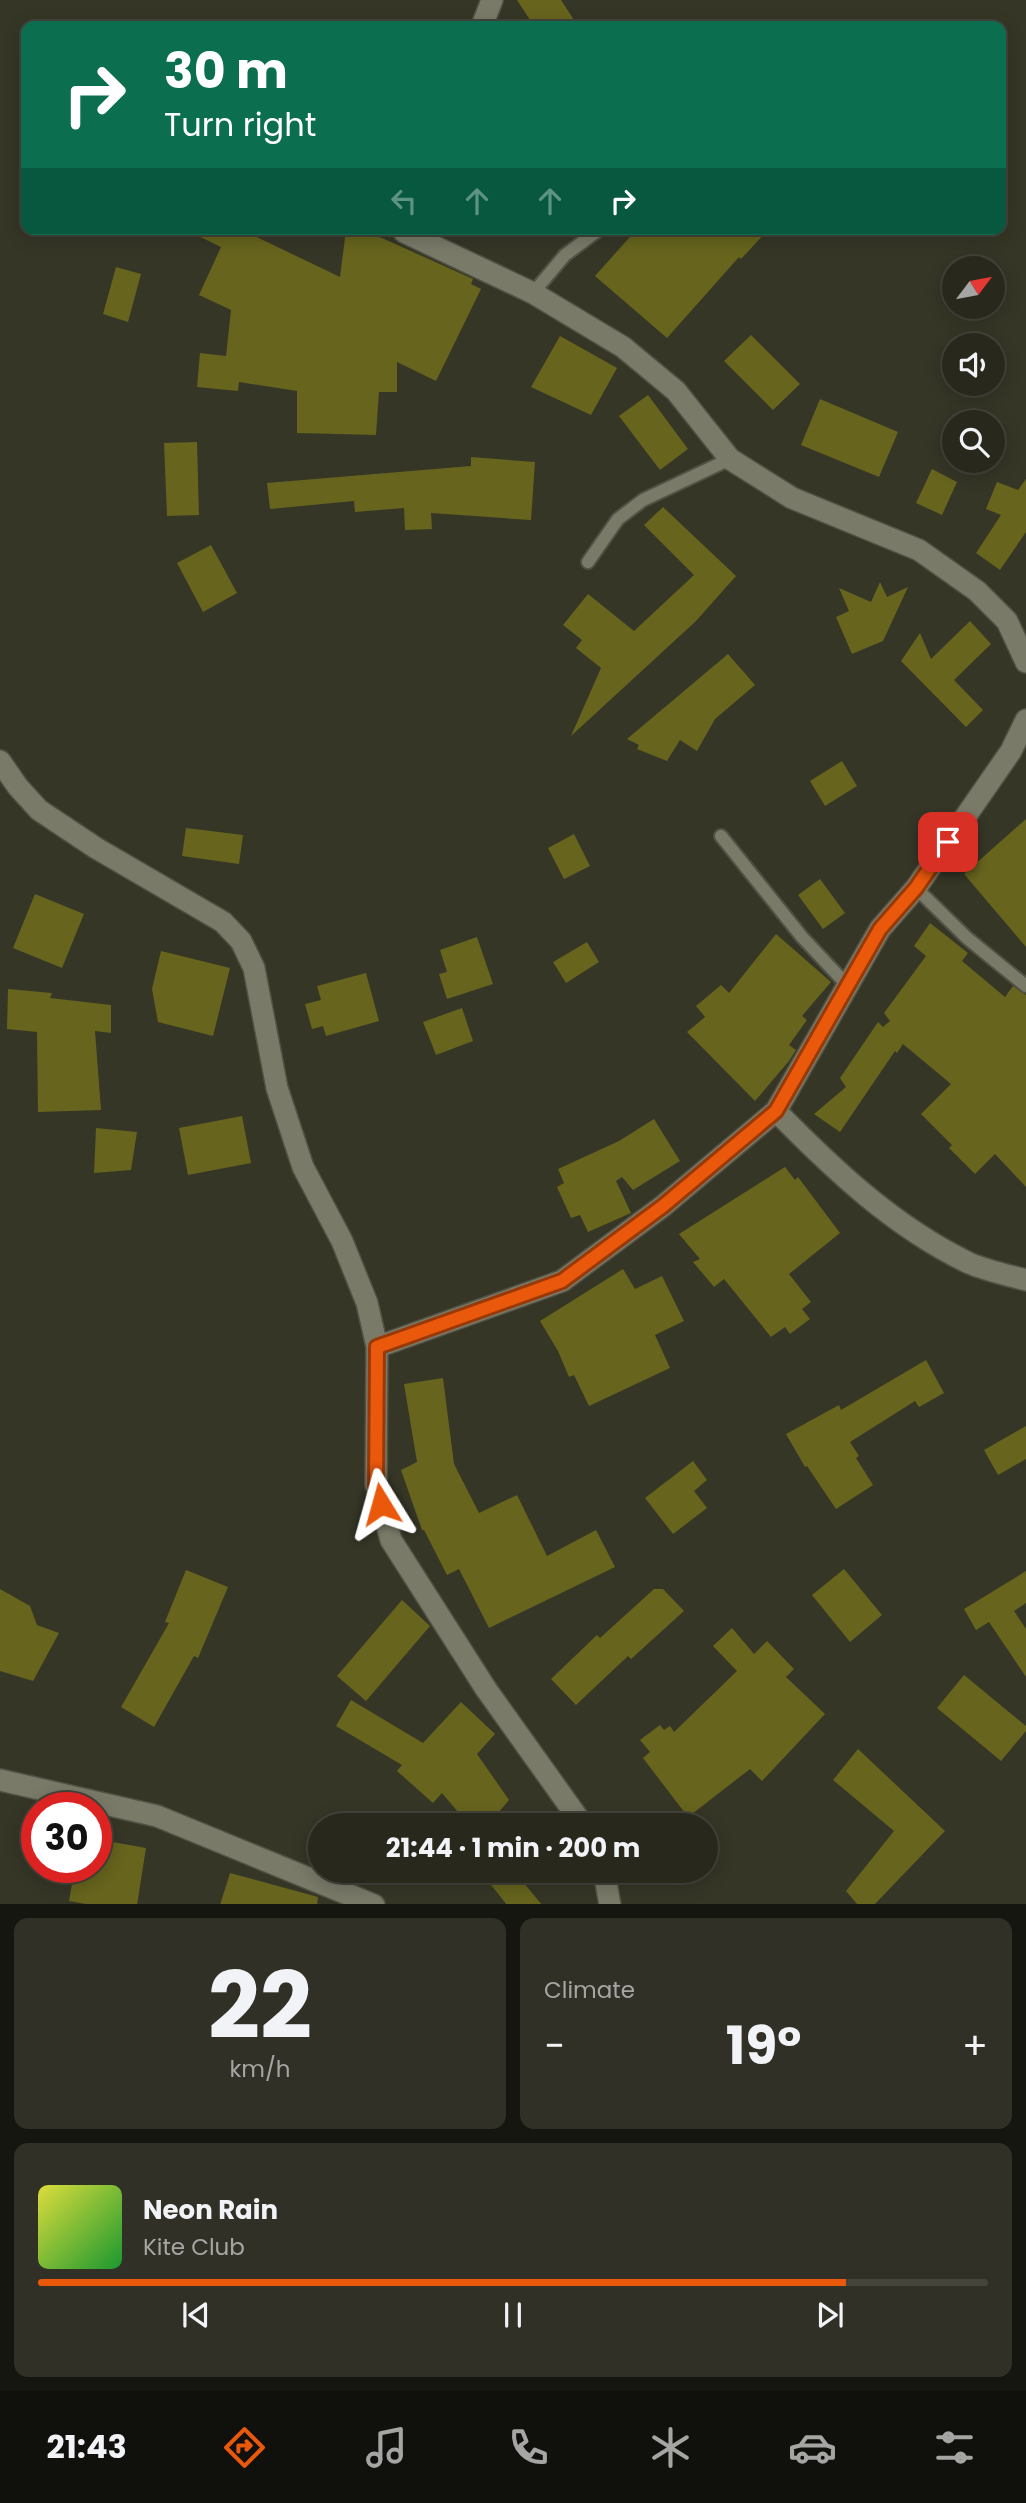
<!DOCTYPE html>
<html lang="en">
<head>
<meta charset="utf-8">
<style>
	body { margin:0; font-family:Poppins,sans-serif; background:#303026; color:#f1f3f6; height:100vh; display:flex; flex-direction:column; font-size:26px; white-space:nowrap }
	* { box-sizing:border-box; margin:0 }
	p { font-size:23px; color:#a5a6a4 }
	.icon { flex:none; width:38px; height:38px; fill:none; stroke:currentColor; stroke-width:2; stroke-linecap:round; stroke-linejoin:round }
	.map { position:relative; height:1904px; overflow:hidden }
	.panel { display:flex; flex-direction:column; gap:14px; padding:14px; background:#161610; flex:1 }
	.panel>* { flex:none }
	.guide { position:absolute; left:21px; top:21px; width:985px; height:214px; border-radius:14px; box-shadow:0 4px 18px #0003,0 0 0 2px #44443b; background:#0b6e4f; color:#fff; overflow:hidden }
	.needle { width:46px; rotate:58deg }
	.tools { position:absolute; left:942px; top:256px; display:grid; gap:14px }
	.tools a { display:grid; place-items:center; width:63px; height:63px; border-radius:50%; background:#28281d; box-shadow:0 4px 18px #0003,0 0 0 2px #44443b; font-size:35px }
	.speed { position:absolute; left:21px; top:1792px; display:flex; gap:14px; font-size:35px; font-weight:700; text-align:center }
	.speed>* { display:grid; place-content:center; width:91px; height:91px; border-radius:50%; background:#28281d; box-shadow:0 4px 18px #0003,0 0 0 2px #44443b; line-height:1 }
	.speed .limit { border:10px solid #d22; background:#fff; color:#111 }
	.pin { position:absolute; display:grid; place-items:center; width:60px; height:60px; color:#fff; margin:-30px; border-radius:14px; box-shadow:0 4px 10px #0006 }
	.me { position:absolute; width:77px; margin:-38px; rotate:352deg; stroke-linejoin:round; filter:drop-shadow(0 0 5px #0008) }
	.turn { display:flex; align-items:center; gap:24px; height:147px; padding:0 28px; font-size:32px }
	.turn .icon { width:91px; height:91px; stroke-width:2.5 }
	.turn b { display:block; font-size:49px; line-height:60px }
	.lanes { display:flex; align-items:center; height:66px; padding:0 28px; background:#0003; justify-content:center; gap:35px; direction:ltr }
	.lanes .off { opacity:.35 }
	.big { font-size:52px; font-weight:700; line-height:1.1 }
	.panel .card { flex:1; display:flex; flex-direction:column; justify-content:center; gap:10px; min-width:0; padding:0 24px; border-radius:14px; background:#303026 }
	.panel .dial { align-items:center; gap:0 }
	.dial b { font-size:91px; line-height:1 }
	.song { display:flex; align-items:center; gap:21px }
	.cover { width:84px; height:84px; border-radius:10px; background:linear-gradient(135deg,hsl(60 70% 55%),hsl(130 70% 35%)) }
	.played { height:7px; border-radius:4px; background:linear-gradient(90deg,#ea580c 85%,#44443b 85%) }
	.keys { display:flex; justify-content:space-around; direction:ltr }
	.heat { display:flex; justify-content:space-between; align-items:center; font-size:38px; direction:ltr }
	.panel .tiles { flex:1; display:grid; gap:14px; grid-template-columns:1fr 1fr }
	.card:last-child { grid-column:span 2 }
	.trip { position:absolute; left:308px; top:1813px; width:410px; height:70px; border-radius:35px; background:#28281d; box-shadow:0 4px 18px #0003,0 0 0 2px #44443b; font-weight:700; line-height:70px; text-align:center }
	.tab-bar { display:flex; height:112px; justify-content:space-around; align-items:center; background:#10100c; color:#a5a6a4 }
	.tab-bar .icon { width:49px; height:49px }
	.tab-bar .selected { color:#ea580c }
	.tab-bar b { font-size:32px; color:#f1f3f6 }
	.map>svg:first-child { display:block }
	.building { fill:#66641d }
	.lines { fill:none; stroke-linecap:round; stroke-linejoin:round }
	.lane-casing { stroke:#515144; stroke-width:16 }
	.street-casing { stroke:#515144; stroke-width:24 }
	.lane { stroke:#7a7a69; stroke-width:12 }
	.street { stroke:#7a7a69; stroke-width:21 }
	.route-casing { stroke:#983908; stroke-width:18 }
	.route { stroke:#ea580c; stroke-width:12 }
</style>
</head>
<body>
<div class="map">
<svg width="1026" height="1905" viewBox="0 0 1026 1905">
	<rect width="100%" height="100%" fill="#363627"/>
	<path class="building" d="M517 0H561L578 26H534Z
		M184 229H240L340 277 346 230 382 238 473 279 471 284 481 289 436 381 397 362V392H379L376 435 297 433V391L239 382 238 391 197 387 200 353 226 356 231 310 199 295 221 247Z
		M637 229H769L741 259 739 257 667 338 595 276Z
		M116 267 141 274 128 322 103 314Z
		M751 335 800 384 773 410 724 361Z
		M560 336 617 368 591 415 531 387Z
		M648 395 688 449 660 470 619 416Z
		M820 399 898 432 879 477 801 445Z
		M197 442 199 515 167 516 164 443Z
		M471 457 535 462 531 520 431 513 432 529 405 530 404 508 355 512 354 501 270 509 267 483 471 466Z
		M932 469 957 482 942 515 916 503Z
		M1026 479V532L1000 570 976 553 1001 515 986 509 997 482 1018 490Z
		M663 507 736 576 696 621 571 736 601 668 576 648 582 640 563 625 588 594 634 631 694 575 644 525Z
		M211 545 237 593 203 612 177 563Z
		M880 582 887 597 908 587 883 641 852 654 836 617 849 611 839 588 871 602Z
		M970 621 991 644 954 680 983 710 966 727 901 661 920 633 931 659Z
		M728 654 755 685 715 719 697 751 680 740 667 761 637 749 639 745 627 739Z
		M842 761 857 786 825 806 810 781Z
		M1026 819V947L964 874Z
		M186 828 243 835 239 864 182 856Z
		M574 834 590 866 564 879 548 848Z
		M820 879 845 913 823 929 798 895Z
		M35 894 84 914 62 968 13 948Z
		M930 923 968 953 962 961 1005 997 1013 986 1026 995V1187L995 1154 975 1174 949 1148 952 1145 921 1114 951 1084 903 1044 897 1053 895 1051 840 1132 814 1114 846 1087 840 1078 878 1022 883 1027 890 1021 884 1013 926 956 914 946Z
		M776 934 831 982 802 1016 807 1020 789 1045 796 1050 789 1061 755 1101 687 1032 705 1017 696 1006 721 985 729 993Z
		M477 937 493 984 447 999 439 974 447 972 440 950Z
		M587 942 599 962 566 983 553 962Z
		M161 951 230 968 213 1036 158 1022 152 989Z
		M366 973 379 1021 326 1036 323 1026 312 1029 305 1004 321 1000 317 986Z
		M8 989 52 993 50 998 111 1005V1033L95 1031 101 1110 38 1112 37 1032 7 1029Z
		M462 1008 473 1041 436 1055 423 1022Z
		M242 1116 251 1163 188 1175 179 1128Z
		M654 1119 680 1161 633 1190 622 1177 616 1181 631 1213 588 1232 580 1215 571 1218 557 1187 564 1183 558 1169 619 1141Z
		M96 1128 137 1132 131 1170 94 1173Z
		M785 1167 795 1180 798 1177 840 1233 789 1274 811 1302 802 1309 810 1319 790 1334 785 1327 771 1337 724 1279 714 1287 693 1262 700 1259 679 1234Z
		M623 1269 635 1289 662 1276 684 1321 655 1335 670 1368 589 1406 574 1375 569 1377 558 1351 540 1321Z
		M926 1360 944 1393 919 1407 915 1401 850 1442 859 1456 856 1458 873 1485 836 1509 807 1466 805 1467 786 1434 839 1405 841 1410Z
		M443 1378 454 1464 479 1513 517 1495 547 1556 596 1530 615 1567 489 1628 459 1569 447 1575 424 1530H422L401 1470 417 1462 404 1384Z
		M1026 1426V1459L998 1475 984 1450Z
		M693 1461 707 1480 694 1491 707 1508 673 1534 645 1498Z
		M844 1569 882 1615 850 1642 812 1595Z
		M186 1570 228 1587 198 1658 194 1656 154 1727 121 1707 169 1623 165 1622Z
		M1026 1571V1603L1014 1611 1026 1629V1677L989 1622 976 1630 964 1609Z
		M0 1589 30 1606 37 1625 59 1633 33 1681 0 1671Z
		M654 1589H663L684 1611 631 1659 628 1656 576 1705 551 1679 597 1635 600 1638Z
		M402 1600 430 1626 366 1701 337 1676Z
		M732 1628 754 1654 767 1641 794 1669 786 1677 825 1714 762 1781 750 1769 688 1817 643 1758 650 1752 640 1740 660 1725 664 1730 670 1726 674 1732 737 1671 713 1646Z
		M964 1675 1026 1726V1731L1001 1761 937 1708Z
		M351 1700 423 1743 461 1702 495 1734 477 1754 509 1800 488 1825H469L442 1793 433 1803 397 1771 402 1765 336 1726Z
		M858 1749 945 1831 874 1905H858L846 1891 894 1831 833 1780Z
		M678 1813 686 1825H659Z
		M96 1839 146 1848 137 1905H91L69 1901 75 1867H96Z
		M480 1871H514L542 1905H507Z
		M230 1873 318 1897 317 1905H220Z"/>
	<g class="lines">
		<defs>
			<path id="lane" d="M533 293 565 255 600 229
				M588 562 618 519 643 500 730 459
				M721 836 802 937 848 986
				M916 888 967 938 1026 986"/>
			<path id="street" d="M482 26 492 0
				M405 229 404 232 533 293 623 347 676 391 730 459 792 498 919 550 977 591 1007 621 1026 662
				M0 761 18 787 39 810 96 848 223 922 241 941 254 968 277 1088 303 1167 342 1241 367 1303 377 1347 376 1485 391 1540 486 1689 583 1825
				M776 1111C834 1170 894 1227 969 1263 987 1271 1008 1275 1026 1280
				M377 1347 562 1281 663 1206 776 1111 880 929 916 888 1011 751 1026 720
				M0 1780 157 1816 374 1905
				M604 1871 610 1905"/>
		</defs>
		<use href="#lane" class="lane-casing"/>
		<use href="#street" class="street-casing"/>
		<use href="#lane" class="lane"/>
		<use href="#street" class="street"/>
	</g>
	<g class="lines">
		<defs>
			<path id="route" d="M381 1504 376 1485 377 1347 562 1281 663 1206 776 1111 880 929 916 888 948 842"/>
		</defs>
		<use href="#route" class="route-casing"/>
		<use href="#route" class="route"/>
	</g>
</svg>
<div class="tools">
<a><svg class="needle" viewBox="-14 -14 28 28"><path d="M0-13l5 13h-10z" fill="#e53935"/><path d="M0 13l5-13h-10z" fill="#a5a6a4"/></svg></a>
<a><svg class="icon" aria-label="sound" viewBox="0 0 24 24"><path d="M4 9h4l5-4v14l-5-4H4zM17 9q2 3 0 6"/></svg></a>
<a><svg class="icon" aria-label="search" viewBox="0 0 24 24"><circle cx="10" cy="10" r="6"/><path d="M15 15l6 6"/></svg></a>
</div>
<div class="speed"><div class="limit">30</div></div>
<div class="pin" style="left:948px;top:842px;background:#d93025"><svg class="icon" aria-label="arrive" viewBox="0 0 24 24"><path d="M6 21V4h12l-3 4 3 4H6"/></svg></div>
<svg class="me" style="left:381px;top:1504px" viewBox="-20 -20 40 40"><path d="M0-17L14 15 0 8-14 15z" fill="#ea580c" stroke="#fff" stroke-width="4"/></svg>
<div class="trip">21:44 · 1 min · 200 m</div>
<div class="guide">
<div class="turn"><svg class="icon" aria-label="right" viewBox="0 0 24 24"><path d="M7 20v-9h11M14 6l5 5-5 5"/></svg><div><b>30 m</b>Turn right</div></div>
<div class="lanes"><svg class="icon off" aria-label="left" viewBox="0 0 24 24"><path d="M17 20v-9H6M10 6l-5 5 5 5"/></svg><svg class="icon off" aria-label="ahead" viewBox="0 0 24 24"><path d="M12 20V5M6 11l6-6 6 6"/></svg><svg class="icon off" aria-label="ahead" viewBox="0 0 24 24"><path d="M12 20V5M6 11l6-6 6 6"/></svg><svg class="icon" aria-label="right" viewBox="0 0 24 24"><path d="M7 20v-9h11M14 6l5 5-5 5"/></svg></div>
</div>
</div>
<section class="panel">
<div class="tiles">
<div class="card dial"><b>22</b><p>km/h</p></div>
<div class="card"><p>Climate</p>
<div class="heat"><a>−</a><b class="big">19°</b><a>+</a></div>
</div>
<div class="card">
<div class="song"><i class="cover"></i><div><b>Neon Rain</b><p>Kite Club</p></div></div>
<div class="played"></div>
<div class="keys"><svg class="icon" aria-label="previous" viewBox="0 0 24 24"><path d="M18 5L8 12l10 7zM5 5v14"/></svg><svg class="icon" aria-label="pause" viewBox="0 0 24 24"><path d="M8 5v14M16 5v14"/></svg><svg class="icon" aria-label="next" viewBox="0 0 24 24"><path d="M6 5l10 7-10 7zM19 5v14"/></svg></div>
</div>
</div>
</section>
<nav class="tab-bar">
<b>21:43</b>
<svg class="icon selected" aria-label="directions" viewBox="0 0 24 24"><path d="M12 3l9 9-9 9-9-9zM9 14v-3h6M13 9l2 2-2 2"/></svg>
<svg class="icon" aria-label="music" viewBox="0 0 24 24"><path d="M9 18V5l10-2v13"/><circle cx="6" cy="18" r="3"/><circle cx="16" cy="16" r="3"/></svg>
<svg class="icon" aria-label="phone" viewBox="0 0 24 24"><path d="M5 4h4l2 5-3 2q2 4 5 5l2-3 5 2v4C11 20 4 13 5 4z"/></svg>
<svg class="icon" aria-label="climate" viewBox="0 0 24 24"><path d="M12 3v18M4 7l16 10M4 17L20 7"/></svg>
<svg class="icon" aria-label="car" viewBox="0 0 24 24"><path d="M5 17H2v-5l4-1 3-4h7l3 4 3 1v5h-3M9 17h6M6 11h13"/><circle cx="7" cy="17" r="2"/><circle cx="17" cy="17" r="2"/></svg>
<svg class="icon" aria-label="filters" viewBox="0 0 24 24"><path d="M4 7h16M4 17h16"/><circle cx="9" cy="7" r="2"/><circle cx="15" cy="17" r="2"/></svg>
</nav>
</body>
</html>
